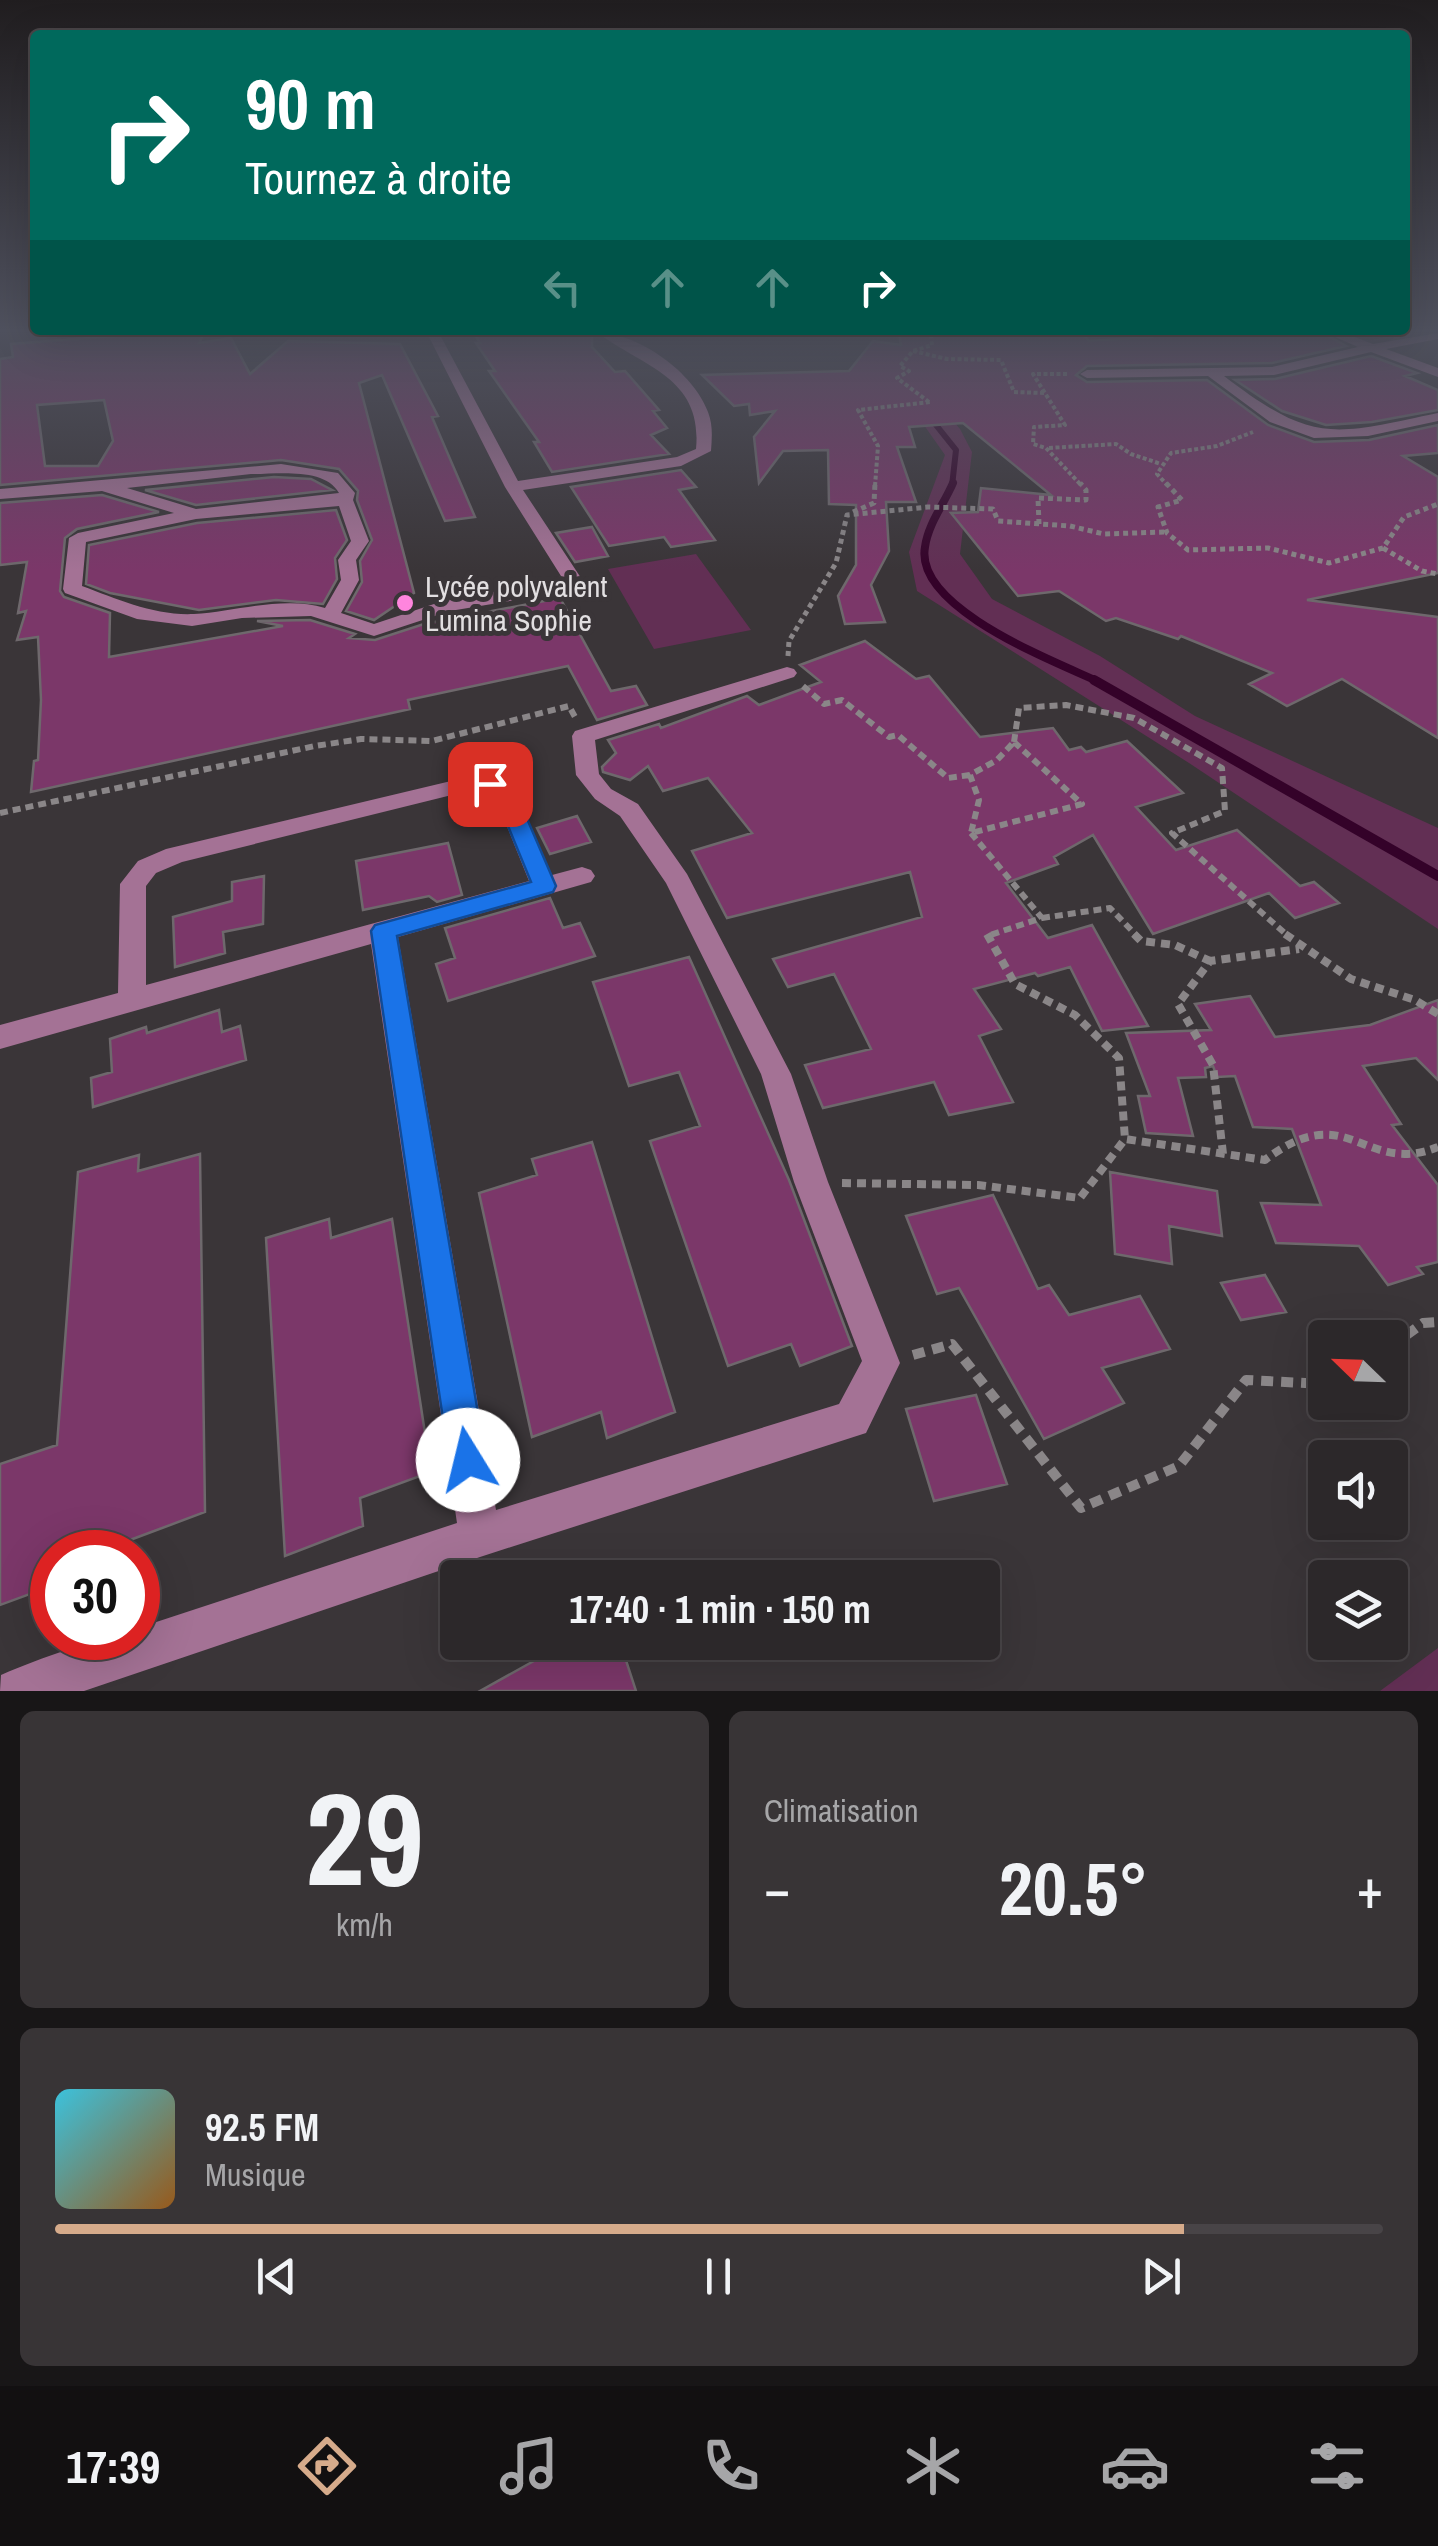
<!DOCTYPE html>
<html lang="fr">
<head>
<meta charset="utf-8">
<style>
	body { margin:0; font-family:"Archivo Narrow",sans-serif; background:#383436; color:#f1f3f6; height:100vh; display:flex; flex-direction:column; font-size:38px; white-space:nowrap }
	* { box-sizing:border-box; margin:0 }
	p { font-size:32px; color:#a6a6a8 }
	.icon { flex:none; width:55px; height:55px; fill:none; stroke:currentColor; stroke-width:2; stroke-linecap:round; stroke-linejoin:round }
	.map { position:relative; height:1691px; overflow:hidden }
	.drawer { display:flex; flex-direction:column; gap:20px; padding:20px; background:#181617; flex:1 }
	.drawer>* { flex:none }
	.guide { position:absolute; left:30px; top:30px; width:1380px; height:305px; border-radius:10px; box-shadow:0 10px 40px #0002,0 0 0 2px #484447; background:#00695c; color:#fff; overflow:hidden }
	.needle { width:65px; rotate:293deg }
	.fabs { position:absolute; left:1308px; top:1320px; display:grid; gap:20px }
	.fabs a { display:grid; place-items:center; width:100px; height:100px; border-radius:10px; background:#2c282a; box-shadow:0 10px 40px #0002,0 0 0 2px #484447; font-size:50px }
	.speed { position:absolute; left:30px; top:1530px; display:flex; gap:20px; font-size:50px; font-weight:700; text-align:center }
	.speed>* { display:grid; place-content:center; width:130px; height:130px; border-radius:50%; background:#2c282a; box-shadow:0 10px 40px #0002,0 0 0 2px #484447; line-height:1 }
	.speed .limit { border:15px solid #d22; background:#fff; color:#111 }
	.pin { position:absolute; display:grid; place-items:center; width:85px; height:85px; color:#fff; margin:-42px; border-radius:20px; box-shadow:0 5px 15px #0006 }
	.me { position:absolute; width:110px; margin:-55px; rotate:351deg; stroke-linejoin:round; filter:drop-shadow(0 0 8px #0008) }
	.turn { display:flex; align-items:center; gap:35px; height:210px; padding:0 50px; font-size:45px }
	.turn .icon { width:130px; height:130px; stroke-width:2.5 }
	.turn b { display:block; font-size:70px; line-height:85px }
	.lanes { display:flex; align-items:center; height:95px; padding:0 50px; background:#0003; justify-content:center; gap:50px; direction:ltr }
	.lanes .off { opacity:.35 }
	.big { font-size:75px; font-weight:700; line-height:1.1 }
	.drawer .tile { flex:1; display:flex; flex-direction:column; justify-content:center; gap:15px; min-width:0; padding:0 35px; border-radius:15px; background:#383436 }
	.drawer .dial { align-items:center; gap:0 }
	.dial b { font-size:130px; line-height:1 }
	.song { display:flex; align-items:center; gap:30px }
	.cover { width:120px; height:120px; border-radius:15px; background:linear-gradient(135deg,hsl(190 70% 55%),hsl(30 70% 35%)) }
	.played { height:10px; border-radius:5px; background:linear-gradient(90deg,#d6ab8b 85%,#484447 85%) }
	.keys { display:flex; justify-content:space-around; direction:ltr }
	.heat { display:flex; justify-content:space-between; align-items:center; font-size:55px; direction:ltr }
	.drawer .tiles { flex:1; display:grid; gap:20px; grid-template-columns:1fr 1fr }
	.tile:last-child { grid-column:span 2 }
	.trip { position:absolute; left:440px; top:1560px; width:560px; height:100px; border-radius:10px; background:#2c282a; box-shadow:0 10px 40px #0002,0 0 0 2px #484447; font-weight:700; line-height:100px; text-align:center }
	.dock { display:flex; height:160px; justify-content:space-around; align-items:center; background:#121011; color:#a6a6a8 }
	.dock .icon { width:70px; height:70px }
	.dock .selected { color:#d6ab8b }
	.dock b { font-size:45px; color:#f1f3f6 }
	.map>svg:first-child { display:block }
	.green { fill:#622f54 }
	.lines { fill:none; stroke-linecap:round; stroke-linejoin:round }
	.stream-far2 { stroke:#340229; stroke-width:6 }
	.stream-far1 { stroke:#340229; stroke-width:8 }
	.stream { stroke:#340229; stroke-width:10 }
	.building { fill:#7b3769; stroke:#6e686c; stroke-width:2.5; fill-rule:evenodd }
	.path-far4 { stroke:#8a8688; stroke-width:4; stroke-dasharray:4 2.5; stroke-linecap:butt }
	.path-far3 { stroke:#8a8688; stroke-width:5; stroke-dasharray:5 4; stroke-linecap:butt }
	.path-far2 { stroke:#8a8688; stroke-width:6; stroke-dasharray:8 5; stroke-linecap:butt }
	.path-far1 { stroke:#8a8688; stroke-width:8; stroke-dasharray:9 6; stroke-linecap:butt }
	.path { stroke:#8a8688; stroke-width:10; stroke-dasharray:12 8; stroke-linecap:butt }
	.minor { fill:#a47295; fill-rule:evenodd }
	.route { fill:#1a73e8; stroke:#114b97; stroke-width:2.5 }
	.poi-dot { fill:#ff85de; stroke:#3a3538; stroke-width:4 }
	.labels { text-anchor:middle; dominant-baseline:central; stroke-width:10; stroke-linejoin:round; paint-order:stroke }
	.far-poi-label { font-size:30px; fill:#e2dfe1; stroke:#3a3538; text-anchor:start }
</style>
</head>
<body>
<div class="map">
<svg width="1438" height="1691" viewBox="0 0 1438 1691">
	<rect width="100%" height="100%" fill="#3a3538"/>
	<path class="green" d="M924 388 960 429 972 452 960 554 992 599 1100 656 1195 716 1438 828V929L1189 763 917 591 909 552 945 455 900 391Z
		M696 554 751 630 654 649 608 569Z
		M1438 1648V1691H1380Z"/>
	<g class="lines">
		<path class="stream-far2" d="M928 415 956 450 952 486"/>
		<path class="stream-far1" d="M953 483C944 504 928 524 925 547 914 608 1054 661 1099 682"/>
		<path class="stream" d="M1094 680 1438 876"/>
	</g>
	<path class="building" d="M154 333H204L199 343 231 338 250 374 288 341 400 344 438 416 432 417 475 517 445 521 382 375 359 383 414 593 374 620 346 611 362 582 360 561 372 540 357 500 358 491 339 469 281 460 0 485V359L13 357 11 344ZM104 400 113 441 98 466H45L37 405Z
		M474 333H592V347L615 372 625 371 659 410 653 411 667 428 651 435 669 454 552 472 534 442H539L489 371H495L476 343H480Z
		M899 333H1082L1089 341 1152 337 1150 333H1323L1346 346 1272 363 1087 366 1076 375 1087 382 1207 380 1268 425 1314 442 1369 440 1438 425V453L1403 456 1438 477V573L1307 600 1438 617V738L1342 679 1287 706 1249 684 1272 673 1181 636 1178 639 1116 618 1106 621 1059 591 1018 596 951 513 978 512 981 488 1051 495 963 423 909 427 915 447H897L916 502H886L889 551 871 585 885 622 845 624 838 596 856 565V505L829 504 828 450 783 451 759 483 754 437 775 411 750 415 749 404 734 406 702 375 849 371 873 341 901 345Z
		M1371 356 1417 373 1405 376 1438 390V410L1372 422 1326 425 1282 411 1235 380 1275 379Z
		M681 470 696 487 679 490 715 540 671 547 664 537 609 546 571 487Z
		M274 477 311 479 332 490 196 505 145 490Z
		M102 495 159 512 77 529 65 538 60 591 64 597 110 613 109 657 283 626 257 621 310 620 355 634 349 638 375 640 424 624 560 598 611 691 636 686 647 705 597 720 568 666 408 700 410 709 31 792 34 761 38 760 41 700 38 637 17 640 26 611 18 613 27 562 0 565V503Z
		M336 510 347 540 335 558 337 579 323 604 276 600 199 610 110 593 86 584 89 545 197 523Z
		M592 527 608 556 575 562 556 533Z
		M865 641 916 679 929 676 980 737 1053 728 1069 750 1081 747 1086 752 1127 741 1183 793 1136 807 1176 850 1237 830 1300 886 1314 882 1339 903 1295 918 1269 893 1153 934 1093 835 1054 857 1058 864 1006 883 1048 938 1092 925 1148 1026 1102 1031 1070 967 1038 976 1035 973 974 989 1001 1029 979 1036 1013 1102 949 1115 934 1082 823 1108 805 1065 871 1049 834 974 788 987 773 959 922 917 910 872 727 918 692 851 752 833 708 778 663 791 648 766 630 780 603 772 602 767 616 753 608 740 659 724 661 728 747 696 759 705 821 682 800 665Z
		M577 816 591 842 550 854 537 828Z
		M448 843 462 895 437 902 429 896 363 910 356 861Z
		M264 876 263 924 223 932 225 953 175 967 173 917 232 901V882Z
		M550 898 563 928 580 923 595 956 448 1001 436 964 455 958 445 928Z
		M689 957 789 1180 852 1346 800 1366 791 1344 728 1366 650 1141 700 1126 679 1072 629 1086 593 982Z
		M1250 996 1275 1037 1370 1025 1438 1000V1080L1416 1058 1363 1066 1401 1124 1392 1125 1438 1185V1262L1417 1267 1423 1274 1388 1285 1359 1246 1276 1243 1261 1203 1321 1205 1292 1129 1253 1127 1235 1076 1217 1077 1213 1066 1205 1068 1206 1077 1178 1078 1193 1136 1146 1133 1138 1096H1150L1126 1033 1211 1030 1195 1004Z
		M219 1010 222 1032 240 1026 246 1060 93 1107 91 1078 112 1072 110 1039 146 1027 147 1033Z
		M592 1142 675 1412 607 1438 601 1412 532 1437 479 1193 537 1175 532 1159Z
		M200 1154 205 1512 130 1540 129 1552H52V1586L0 1605V1464L57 1445 78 1172 139 1155 138 1171Z
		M1110 1172 1217 1191 1222 1236 1169 1226 1172 1264 1115 1254Z
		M993 1195 1038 1289 1049 1285 1069 1315 1140 1296 1170 1349 1102 1368 1124 1403 1044 1439 959 1288 937 1294 906 1216Z
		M329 1219 331 1238 392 1219 431 1472 360 1498 363 1526 285 1556 266 1238Z
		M1265 1275 1286 1312 1241 1320 1221 1283Z
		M976 1395 1007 1484 934 1501 906 1409Z
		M568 1642H620L636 1691H480Z"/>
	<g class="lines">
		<path class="path-far4" d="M913 351 947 359 1001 360 1014 392 1045 393
			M1067 374H1033L1065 425 1034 427 1033 444 1046 448 1082 486
			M929 402 897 378 909 371 900 366 913 351 932 345 931 333
			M1049 448 1116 444 1131 454 1161 464
			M875 486 878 446 858 410 930 402
			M1168 486 1157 474 1171 453 1217 446 1253 432"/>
		<path class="path-far3" d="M1166 483 1182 500 1158 507 1167 533 1188 550 1268 548 1329 563 1383 548 1404 517 1438 504
			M853 512 874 503 875 483
			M1039 524 1038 498 1086 500V490L1080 483
			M1383 548 1422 571 1438 574
			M788 656 789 641 836 563 847 515 928 507 993 509 998 521 1070 526 1104 534 1164 532"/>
		<path class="path-far2" d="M803 686 824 704 842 700 889 737 898 735 948 778 970 775
			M1014 742 1019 708 1066 705 1134 718 1222 768 1225 811 1172 833 1288 936
			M1014 742 1082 804 971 833 979 800 970 775 997 760Z
			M0 813 315 746 361 739 432 741 569 706 575 717
			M971 833 1042 918 987 936
			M1042 918 1110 908 1137 936"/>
		<path class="path-far1" d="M987 934 1015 984 1075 1015 1119 1058 1125 1139
			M1134 934 1141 941 1175 945 1210 961
			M1285 934 1351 979 1415 1000 1438 1014
			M1223 1154 1213 1065 1178 1004 1210 961 1299 949
			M842 1183 978 1185 1080 1198 1125 1139 1265 1160C1349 1096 1363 1177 1438 1147"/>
		<path class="path" d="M1390 1347 1423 1323 1438 1322
			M913 1355 952 1344 1081 1508 1179 1466 1246 1380 1325 1384"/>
		<path class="minor" d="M427 333H439L518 481 677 457 696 449C703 377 643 367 598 333 639 333 694 373 708 412 713 425 712 437 711 451L681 466 523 490 581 578 579 582 551 594 450 611 374 636 311 616 242 618 192 626 137 619 65 593 63 589 69 538 78 533 174 513 102 491 0 499V489L281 464 338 473 355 493 353 500 369 541 356 560 359 580 341 613 374 624 446 600 546 583 561 576 505 487ZM251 474C277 474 325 467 339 493L196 509 127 488ZM339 506 351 541 338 560 341 580 325 608C283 595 236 612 194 614 155 616 117 599 82 586L86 542 196 519Z
			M1326 333H1344L1373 344 1438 333V339L1386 349 1438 368V377L1371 352 1274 375 1224 376C1314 445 1333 435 1438 413V421L1368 436 1314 438 1270 422 1208 376 1087 378 1080 374 1087 370 1272 367 1358 347Z
			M787 667 794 669 797 673 794 677 595 740 599 774 611 789 638 804 687 874 791 1074 828 1182 900 1363 866 1433 480 1557 84 1691H0L1 1675C43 1657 92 1638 138 1638V1628L457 1523 371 944 0 1049V1025L118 993 120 884 138 861 166 849 472 776 499 779 513 788 552 875 582 867 591 870 595 876 591 882 398 937 496 1510 839 1404 862 1361 794 1182 761 1074 666 883 620 816 595 799 576 775 572 736 575 731ZM472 790 486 791 495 797 529 881 146 985V886L156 873 182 862Z"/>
	</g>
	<linearGradient id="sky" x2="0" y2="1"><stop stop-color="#201d1f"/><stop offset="0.58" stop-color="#4f515e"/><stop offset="1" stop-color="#4f515e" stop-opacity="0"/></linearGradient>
	<rect width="1438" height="570" fill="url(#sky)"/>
	<path class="route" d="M490 777 516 793 556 886 553 892 397 936 486 1460 480 1473 468 1478 455 1473 449 1460 371 931 375 925 531 882 496 797 480 784Z"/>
	<circle class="poi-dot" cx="405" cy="603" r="10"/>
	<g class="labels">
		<g class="far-poi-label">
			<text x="425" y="586">Lycée polyvalent<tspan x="425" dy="34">Lumina Sophie</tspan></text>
		</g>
	</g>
</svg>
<div class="fabs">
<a><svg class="needle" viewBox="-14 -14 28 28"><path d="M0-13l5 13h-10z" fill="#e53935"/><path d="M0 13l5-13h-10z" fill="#a6a6a8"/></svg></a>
<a><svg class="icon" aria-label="sound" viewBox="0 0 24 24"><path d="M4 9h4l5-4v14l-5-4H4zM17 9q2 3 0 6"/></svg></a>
<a><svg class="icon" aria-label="layers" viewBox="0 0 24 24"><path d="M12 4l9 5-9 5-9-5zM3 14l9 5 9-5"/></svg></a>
</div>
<div class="speed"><div class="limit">30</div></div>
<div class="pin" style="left:490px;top:784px;background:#d93025"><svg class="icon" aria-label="arrive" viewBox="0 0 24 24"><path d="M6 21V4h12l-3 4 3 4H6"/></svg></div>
<svg class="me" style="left:468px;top:1460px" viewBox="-20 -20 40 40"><circle r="19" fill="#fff"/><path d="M0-13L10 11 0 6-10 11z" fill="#1a73e8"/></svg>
<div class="trip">17:40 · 1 min · 150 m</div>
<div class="guide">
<div class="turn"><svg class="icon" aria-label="right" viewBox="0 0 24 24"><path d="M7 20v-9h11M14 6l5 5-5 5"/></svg><div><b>90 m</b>Tournez à droite</div></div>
<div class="lanes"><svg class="icon off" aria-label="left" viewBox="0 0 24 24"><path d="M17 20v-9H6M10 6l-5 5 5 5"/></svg><svg class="icon off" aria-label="ahead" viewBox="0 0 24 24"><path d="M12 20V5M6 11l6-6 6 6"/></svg><svg class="icon off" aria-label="ahead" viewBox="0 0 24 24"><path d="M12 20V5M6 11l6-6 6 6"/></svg><svg class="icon" aria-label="right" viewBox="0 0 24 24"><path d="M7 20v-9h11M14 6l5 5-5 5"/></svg></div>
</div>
</div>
<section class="drawer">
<div class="tiles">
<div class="tile dial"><b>29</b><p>km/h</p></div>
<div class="tile"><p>Climatisation</p>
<div class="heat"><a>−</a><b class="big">20.5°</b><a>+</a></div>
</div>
<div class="tile">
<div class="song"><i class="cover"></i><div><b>92.5 FM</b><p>Musique</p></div></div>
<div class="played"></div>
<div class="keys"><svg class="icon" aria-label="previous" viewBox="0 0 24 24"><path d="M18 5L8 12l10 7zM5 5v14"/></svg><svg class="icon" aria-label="pause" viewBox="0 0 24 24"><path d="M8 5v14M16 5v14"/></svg><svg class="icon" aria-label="next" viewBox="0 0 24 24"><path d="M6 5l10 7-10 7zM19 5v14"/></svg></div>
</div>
</div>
</section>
<nav class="dock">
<b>17:39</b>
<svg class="icon selected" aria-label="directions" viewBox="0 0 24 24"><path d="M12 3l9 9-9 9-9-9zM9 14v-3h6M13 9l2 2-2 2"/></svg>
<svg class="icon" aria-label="music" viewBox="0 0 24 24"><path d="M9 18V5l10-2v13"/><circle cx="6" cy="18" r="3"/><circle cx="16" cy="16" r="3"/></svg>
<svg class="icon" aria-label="phone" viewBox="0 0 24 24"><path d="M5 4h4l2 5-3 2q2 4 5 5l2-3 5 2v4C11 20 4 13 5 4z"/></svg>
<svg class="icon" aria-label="climate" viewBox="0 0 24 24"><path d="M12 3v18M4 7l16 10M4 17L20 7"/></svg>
<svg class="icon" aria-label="car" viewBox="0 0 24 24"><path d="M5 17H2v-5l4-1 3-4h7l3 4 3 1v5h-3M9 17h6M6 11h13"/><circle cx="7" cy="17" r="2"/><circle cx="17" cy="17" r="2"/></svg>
<svg class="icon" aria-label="filters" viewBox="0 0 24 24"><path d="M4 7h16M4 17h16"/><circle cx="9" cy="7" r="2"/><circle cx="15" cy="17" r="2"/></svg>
</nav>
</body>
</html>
